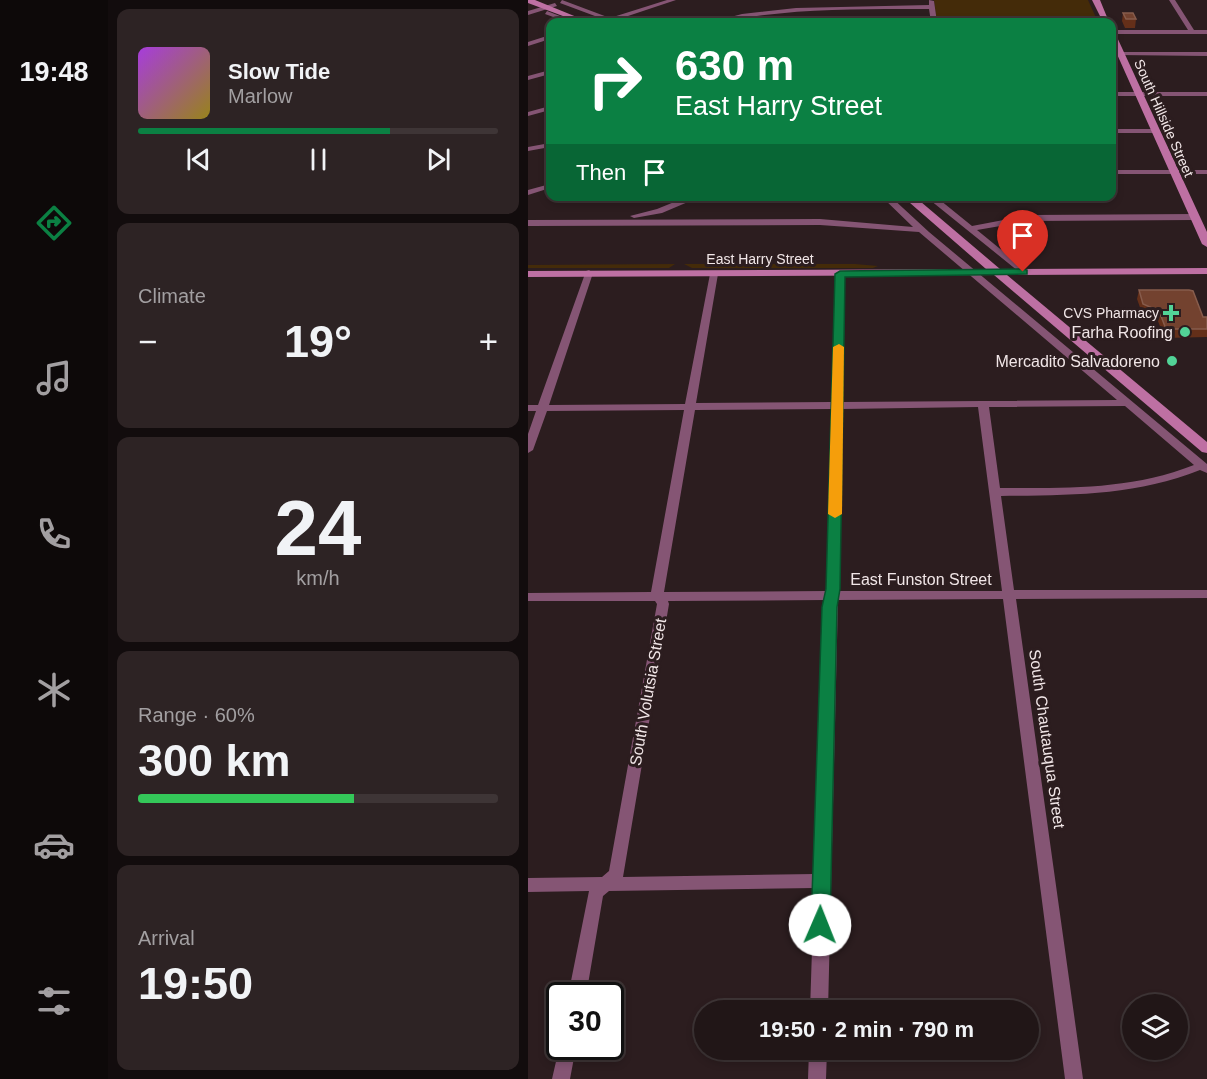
<!DOCTYPE html>
<html lang="en">
<head>
<meta charset="utf-8">
<style>
	body { margin:0; font-family:Helvetica,sans-serif; background:#2d2324; color:#f1f3f6; height:100vh; display:flex; flex-direction:column; font-size:22px; white-space:nowrap }
	* { box-sizing:border-box; margin:0 }
	p { font-size:20px; color:#a29fa1 }
	.icon { flex:none; width:33px; height:33px; fill:none; stroke:currentColor; stroke-width:2; stroke-linecap:round; stroke-linejoin:round }
	.map { position:relative; flex:1; overflow:hidden }
	.sheet { display:flex; flex-direction:column; gap:9px; padding:9px; background:#120c0d; width:420px }
	.sheet>* { flex:none }
	.hud { position:absolute; left:18px; top:18px; width:570px; height:183px; border-radius:12px; box-shadow:0 3px 9px #0003,0 0 0 2px #3e3536; background:#0b8043; color:#fff; overflow:hidden }
	.fabs { position:absolute; left:594px; top:994px; display:grid; gap:12px }
	.fabs a { display:grid; place-items:center; width:66px; height:66px; border-radius:50%; background:#211617; box-shadow:0 3px 9px #0003,0 0 0 2px #3e3536; font-size:30px }
	.speed { position:absolute; left:18px; top:982px; display:flex; gap:12px; font-size:30px; font-weight:700; text-align:center }
	.speed>* { display:grid; place-content:center; width:78px; height:78px; border-radius:50%; background:#211617; box-shadow:0 3px 9px #0003,0 0 0 2px #3e3536; line-height:1 }
	.speed .limit { border:3px solid #111; border-radius:9px; background:#fff; color:#111 }
	.pin { position:absolute; display:grid; place-items:center; width:51px; height:51px; color:#fff; margin:-62px -26px; border-radius:50% 50% 50% 0; rotate:-45deg; box-shadow:0 0 6px #0007 }
	.pin .icon { rotate:45deg }
	.me { position:absolute; width:66px; margin:-33px; rotate:1deg; stroke-linejoin:round; filter:drop-shadow(0 0 4px #0008) }
	.turn { display:flex; align-items:center; gap:21px; height:126px; padding:0 30px; font-size:27px }
	.turn .icon { width:78px; height:78px; stroke-width:2.5 }
	.turn b { display:block; font-size:42px; line-height:51px }
	.then { display:flex; align-items:center; height:57px; padding:0 30px; background:#0003; gap:12px; font-size:22px }
	.big { font-size:45px; font-weight:700; line-height:1.1 }
	.sheet .tile { flex:1; display:flex; flex-direction:column; justify-content:center; gap:9px; min-width:0; padding:0 21px; border-radius:12px; background:#2d2324 }
	.sheet .dial { align-items:center; gap:0 }
	.dial b { font-size:78px; line-height:1 }
	.song { display:flex; align-items:center; gap:18px }
	.cover { width:72px; height:72px; border-radius:9px; background:linear-gradient(135deg,hsl(280 70% 55%),hsl(50 70% 35%)) }
	.played { height:6px; border-radius:3px; background:linear-gradient(90deg,#0b8043 70%,#3e3536 70%) }
	.keys { display:flex; justify-content:space-around; direction:ltr }
	.heat { display:flex; justify-content:space-between; align-items:center; font-size:33px; direction:ltr }
	.charge { height:9px; border-radius:4px; background:linear-gradient(90deg,#34c759 60%,#3e3536 0) }
	.trip { position:absolute; left:166px; top:1000px; width:345px; height:60px; border-radius:30px; background:#211617; box-shadow:0 3px 9px #0003,0 0 0 2px #3e3536; font-weight:700; line-height:60px; text-align:center }
	main { display:flex; flex:1; min-height:0 }
	.tab-bar { display:flex; flex-direction:column; width:108px; justify-content:space-around; align-items:center; background:#0d0909; color:#a29fa1 }
	.tab-bar .icon { width:42px; height:42px }
	.tab-bar .on { color:#0b8043 }
	.tab-bar b { font-size:27px; color:#f1f3f6 }
	.map>svg:first-child { display:block }
	.green { fill:#442b09 }
	.lines { fill:none; stroke-linecap:round; stroke-linejoin:round }
	.street { fill:#855574; fill-rule:evenodd }
	.secondary { fill:#be70a3; fill-rule:evenodd }
	.wall { fill:#642f19 }
	.building { fill:#73422f; stroke:#875c4c; stroke-width:1.5 }
	.route { fill:#0b8043; stroke:#07532c; stroke-width:1.5 }
	.slow { fill:#f59e0b }
	.poi-dot { fill:#52d397; stroke:#2c1d1f; stroke-width:2 }
	.labels { text-anchor:middle; dominant-baseline:central; stroke-width:6; stroke-linejoin:round; paint-order:stroke }
	.far-street-label { font-size:14px; fill:#f1e6e7; stroke:#2c1d1f }
	.far-poi-label { font-size:14px; fill:#f1e6e7; stroke:#2c1d1f; text-anchor:end }
	.poi-label { font-size:16px; fill:#f1e6e7; stroke:#2c1d1f; text-anchor:end }
	.street-label { font-size:16px; fill:#f1e6e7; stroke:#2c1d1f }
</style>
</head>
<body>
<main>
<nav class="tab-bar">
<b>19:48</b>
<svg class="icon on" aria-label="directions" viewBox="0 0 24 24"><path d="M12 3l9 9-9 9-9-9zM9 14v-3h6M13 9l2 2-2 2"/></svg>
<svg class="icon" aria-label="music" viewBox="0 0 24 24"><path d="M9 18V5l10-2v13"/><circle cx="6" cy="18" r="3"/><circle cx="16" cy="16" r="3"/></svg>
<svg class="icon" aria-label="phone" viewBox="0 0 24 24"><path d="M5 4h4l2 5-3 2q2 4 5 5l2-3 5 2v4C11 20 4 13 5 4z"/></svg>
<svg class="icon" aria-label="climate" viewBox="0 0 24 24"><path d="M12 3v18M4 7l16 10M4 17L20 7"/></svg>
<svg class="icon" aria-label="car" viewBox="0 0 24 24"><path d="M5 17H2v-5l4-1 3-4h7l3 4 3 1v5h-3M9 17h6M6 11h13"/><circle cx="7" cy="17" r="2"/><circle cx="17" cy="17" r="2"/></svg>
<svg class="icon" aria-label="filters" viewBox="0 0 24 24"><path d="M4 7h16M4 17h16"/><circle cx="9" cy="7" r="2"/><circle cx="15" cy="17" r="2"/></svg>
</nav>
<section class="sheet">
<div class="tile">
<div class="song"><i class="cover"></i><div><b>Slow Tide</b><p>Marlow</p></div></div>
<div class="played"></div>
<div class="keys"><svg class="icon" aria-label="previous" viewBox="0 0 24 24"><path d="M18 5L8 12l10 7zM5 5v14"/></svg><svg class="icon" aria-label="pause" viewBox="0 0 24 24"><path d="M8 5v14M16 5v14"/></svg><svg class="icon" aria-label="next" viewBox="0 0 24 24"><path d="M6 5l10 7-10 7zM19 5v14"/></svg></div>
</div>
<div class="tile"><p>Climate</p>
<div class="heat"><a>−</a><b class="big">19°</b><a>+</a></div>
</div>
<div class="tile dial"><b>24</b><p>km/h</p></div>
<div class="tile"><p>Range · 60%</p><b class="big">300 km</b><div class="charge"></div></div>
<div class="tile"><p>Arrival</p><b class="big">19:50</b></div>
</section>
<div class="map">
<svg width="679" height="1079" viewBox="0 0 679 1079">
	<rect width="100%" height="100%" fill="#2c1d1f"/>
	<path class="green" d="M406 0H560L570 22H409Z
		M147 264 141 268H0V265Z
		M156 264H327L350 266 345 268H164Z"/>
	<g class="lines">
		<path class="street" d="M34 0 82 18 139 0H148L88 20 90 22H83L32 3Z
			M401 0 406 1 409 22H403L401 9C331 9 262 8 193 22H184L214 14 268 8 401 5Z
			M641 0H647L666 30H679V34H584V30H660Z
			M27 3 29 6 0 15V11Z
			M19 11 45 21 46 22H39L17 14Z
			M22 35V39L0 46V42Z
			M592 52H679V56L590 55 589 54Z
			M22 70V74L0 80V76Z
			M584 92H679V96H584Z
			M22 106V110L0 116V112Z
			M584 129H626L630 131 626 133H584Z
			M22 143V147L0 151V147Z
			M584 170H679V174H584Z
			M22 184V188L0 195V190Z
			M161 196H174L134 213 106 218 102 216 129 209Z
			M353 196H362L401 232 679 464V473L672 470C607 496 542 495 473 496L486 590H679V598L488 599 555 1079H537L475 599 310 600 300 1011H282L286 888 81 891 75 896 58 996H40L61 891 0 892V878L74 877 81 871 129 604 127 601H0V593L123 592 156 410 19 411 5 450 0 453V434L8 411H0V405H10L58 271 61 270 65 273 21 405 157 404 182 274 186 271 190 274 168 403 304 402 308 274 312 271 316 274 314 402 589 400 391 232 292 225 0 226V220L292 219 385 227ZM597 406 666 465C602 490 540 488 472 488L461 407ZM450 407 474 591H311L314 409ZM304 409 298 591 136 592 167 410ZM297 600 287 874 95 877 141 604 140 601Z
			M397 196H407L444 226 502 215 666 214 670 217 666 220 502 221 449 230 498 270 499 272 495 275Z
			M32 1044V1047H48L42 1079H24Z
			M281 1050H299L298 1079H280Z"/>
		<path class="secondary" d="M0 0H7L61 22H51L0 3Z
			M564 0H572L581 22H575Z
			M584 33 588 35 679 232V247L674 244 584 43Z
			M374 196H386L472 269 679 268V274L479 275 679 442V453L674 452 466 275 0 277V271L458 269Z"/>
	</g>
	<path class="wall" d="M595 13 608 19 607 28H597L594 21Z
		M611 290 675 317H679V337L637 338 629 319 614 313 609 299Z"/>
	<path class="building" d="M595 13H605L608 19H598Z
		M611 290H661L665 291 675 317H679V329H638L631 311 615 304Z"/>
	<path class="route" d="M495 269 499 270V274L317 277 312 589 309 607 302 925 299 930 292 933 286 930 283 925 294 607 298 589 307 274 312 271Z"/>
	<path class="slow" d="M311 344 316 347 314 514 307 518 300 514 305 347Z"/>
	<g class="poi-dot">
		<path d="M640 304h6v6h6v6h-6v6h-6v-6h-6v-6h6z"/>
		<circle cx="657" cy="332" r="6"/>
		<circle cx="644" cy="361" r="6"/>
	</g>
	<g class="labels">
		<g class="far-street-label">
			<text transform="translate(636 118) rotate(66)">South Hillside Street</text>
			<text x="232" y="259">East Harry Street</text>
		</g>
		<g class="far-poi-label">
			<text x="631" y="313">CVS Pharmacy</text>
		</g>
		<g class="poi-label">
			<text x="645" y="332">Farha Roofing</text>
			<text x="632" y="361">Mercadito Salvadoreno</text>
		</g>
		<g class="street-label">
			<text x="393" y="579">East Funston Street</text>
			<text transform="translate(120 692) rotate(-80)">South Volutsia Street</text>
			<text transform="translate(519 739) rotate(82)">South Chautauqua Street</text>
		</g>
	</g>
</svg>
<div class="fabs">
<a><svg class="icon" aria-label="layers" viewBox="0 0 24 24"><path d="M12 4l9 5-9 5-9-5zM3 14l9 5 9-5"/></svg></a>
</div>
<div class="speed"><div class="limit">30</div></div>
<div class="pin" style="left:495px;top:272px;background:#d93025"><svg class="icon" aria-label="arrive" viewBox="0 0 24 24"><path d="M6 21V4h12l-3 4 3 4H6"/></svg></div>
<svg class="me" style="left:292px;top:925px" viewBox="-20 -20 40 40"><circle r="19" fill="#fff"/><path d="M0-13L10 11 0 6-10 11z" fill="#0b8043"/></svg>
<div class="trip">19:50 · 2 min · 790 m</div>
<div class="hud">
<div class="turn"><svg class="icon" aria-label="right" viewBox="0 0 24 24"><path d="M7 20v-9h11M14 6l5 5-5 5"/></svg><div><b>630 m</b>East Harry Street</div></div>
<div class="then">Then<svg class="icon" aria-label="arrive" viewBox="0 0 24 24"><path d="M6 21V4h12l-3 4 3 4H6"/></svg></div>
</div>
</div>
</main>
</body>
</html>
